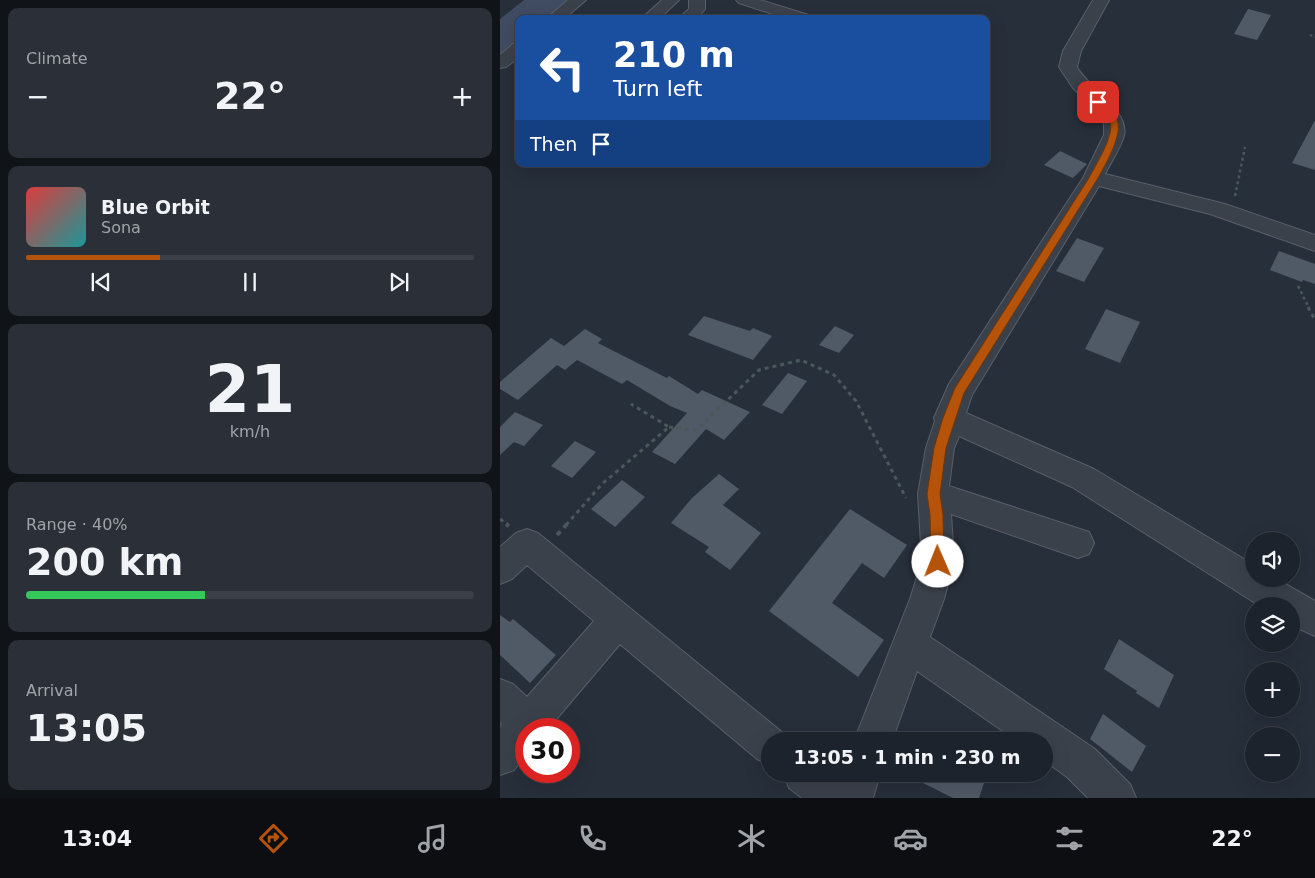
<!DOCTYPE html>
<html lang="en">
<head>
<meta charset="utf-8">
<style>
	body { margin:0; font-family:"DejaVu Sans",sans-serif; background:#2a2f38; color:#f1f3f6; height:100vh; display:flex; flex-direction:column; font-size:19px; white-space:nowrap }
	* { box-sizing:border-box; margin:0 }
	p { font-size:16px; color:#a0a4a9 }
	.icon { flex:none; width:28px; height:28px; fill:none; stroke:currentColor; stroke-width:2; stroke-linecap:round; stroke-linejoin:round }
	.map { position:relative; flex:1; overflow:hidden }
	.side { display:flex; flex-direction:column; gap:8px; padding:8px; background:#101318; width:500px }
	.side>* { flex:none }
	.top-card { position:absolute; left:15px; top:15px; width:475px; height:152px; border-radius:10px; box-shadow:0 5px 20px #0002,0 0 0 1px #3b4048; background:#1a4fa0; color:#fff; overflow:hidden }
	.buttons { position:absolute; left:745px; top:532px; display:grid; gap:10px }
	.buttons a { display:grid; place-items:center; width:55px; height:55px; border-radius:50%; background:#1d232c; box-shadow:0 5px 20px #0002,0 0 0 1px #3b4048; font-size:25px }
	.speed { position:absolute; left:15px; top:718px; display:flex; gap:10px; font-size:25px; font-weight:700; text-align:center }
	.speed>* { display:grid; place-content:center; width:65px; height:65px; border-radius:50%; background:#1d232c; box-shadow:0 5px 20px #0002,0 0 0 1px #3b4048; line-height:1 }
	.speed .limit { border:8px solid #d22; background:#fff; color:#111 }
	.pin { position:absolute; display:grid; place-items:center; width:42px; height:42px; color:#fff; margin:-21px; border-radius:10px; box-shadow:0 2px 8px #0006 }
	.me { position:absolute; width:55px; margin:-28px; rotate:359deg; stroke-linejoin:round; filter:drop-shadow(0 0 4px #0008) }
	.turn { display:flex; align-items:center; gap:18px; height:105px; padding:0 15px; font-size:22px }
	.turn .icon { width:65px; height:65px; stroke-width:2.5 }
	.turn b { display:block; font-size:35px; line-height:42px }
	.then { display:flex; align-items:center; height:48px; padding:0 15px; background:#0003; gap:10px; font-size:19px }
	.big { font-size:38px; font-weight:800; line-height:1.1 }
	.side .tile { flex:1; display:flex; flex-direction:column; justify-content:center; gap:8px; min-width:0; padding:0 18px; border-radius:10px; background:#2a2f38 }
	.side .dial { align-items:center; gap:0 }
	.dial b { font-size:65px; line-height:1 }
	.song { display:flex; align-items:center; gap:15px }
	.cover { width:60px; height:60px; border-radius:8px; background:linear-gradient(135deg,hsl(0 70% 55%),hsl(180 70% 35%)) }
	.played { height:5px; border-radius:2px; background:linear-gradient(90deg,#b45309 30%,#3b4048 30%) }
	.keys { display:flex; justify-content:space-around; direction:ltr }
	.heat { display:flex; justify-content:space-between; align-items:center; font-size:28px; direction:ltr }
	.charge { height:8px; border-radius:4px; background:linear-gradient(90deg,#34c759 40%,#3b4048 0) }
	.trip { position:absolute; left:261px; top:732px; width:292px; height:50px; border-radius:25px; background:#1d232c; box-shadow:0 5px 20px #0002,0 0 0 1px #3b4048; font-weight:800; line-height:50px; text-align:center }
	.menu { display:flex; height:80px; justify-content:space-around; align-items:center; background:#0c0e12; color:#a0a4a9 }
	.menu .icon { width:35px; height:35px }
	.menu .current { color:#b45309 }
	.menu b { font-size:22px; color:#f1f3f6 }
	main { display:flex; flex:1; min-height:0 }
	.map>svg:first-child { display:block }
	.water { fill:#404c62 }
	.building { fill:#505966 }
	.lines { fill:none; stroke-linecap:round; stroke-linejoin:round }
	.minor-casing { stroke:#595f69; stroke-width:2 }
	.path-far3 { stroke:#49585b; stroke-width:2; stroke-dasharray:2.5 2.5; stroke-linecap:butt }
	.path-far2 { stroke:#49585b; stroke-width:2.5; stroke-dasharray:3 3; stroke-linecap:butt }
	.path-far1 { stroke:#49585b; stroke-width:3; stroke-dasharray:4 4; stroke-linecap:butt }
	.path { stroke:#49585b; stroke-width:4; stroke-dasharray:5 5; stroke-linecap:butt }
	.minor { fill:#3b414b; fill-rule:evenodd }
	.route { fill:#b45309; stroke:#753606 }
</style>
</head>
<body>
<main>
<section class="side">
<div class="tile"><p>Climate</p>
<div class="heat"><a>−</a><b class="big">22°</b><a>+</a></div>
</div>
<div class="tile">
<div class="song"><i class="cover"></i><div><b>Blue Orbit</b><p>Sona</p></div></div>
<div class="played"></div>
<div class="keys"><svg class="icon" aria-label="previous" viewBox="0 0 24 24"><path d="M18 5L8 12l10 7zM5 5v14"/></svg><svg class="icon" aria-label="pause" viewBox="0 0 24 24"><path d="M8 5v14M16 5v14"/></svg><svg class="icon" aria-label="next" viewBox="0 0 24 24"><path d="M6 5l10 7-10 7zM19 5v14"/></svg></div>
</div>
<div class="tile dial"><b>21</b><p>km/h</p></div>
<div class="tile"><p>Range · 40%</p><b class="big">200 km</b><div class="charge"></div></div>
<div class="tile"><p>Arrival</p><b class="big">13:05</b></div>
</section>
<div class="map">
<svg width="815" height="798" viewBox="0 0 815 798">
	<rect width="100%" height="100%" fill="#272f3b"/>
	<path class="water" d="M24 0H78L54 19H19V48L0 63V19Z"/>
	<path class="building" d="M748 9 771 15 757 40 734 34Z
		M815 120V170L792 163Z
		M560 151 587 164 573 178 544 165Z
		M577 238 604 248 584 282 556 271Z
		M779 251 815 264V284L803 280 802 282 770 270Z
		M606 309 640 322 620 363 585 349Z
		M204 316 250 331 253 328 272 336 253 360 188 335Z
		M335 326 354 335 339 353 319 345Z
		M85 329 102 339 98 343 167 378 169 376 198 394 202 390 250 412 224 440 206 429 175 464 152 452 187 413 170 406 127 380 122 384 77 360 65 370 57 365 18 400 0 389V382L51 338 64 346Z
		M288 373 307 381 282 414 262 405Z
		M15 412 43 425 24 446 14 442 0 455V427Z
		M75 441 96 452 72 478 51 466Z
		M219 474 239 489 223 505 261 533 230 570 205 552 209 547 171 523 192 498Z
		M122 480 145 497 115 527 91 509Z
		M350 509 407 545 384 578 362 563 332 603 384 640 358 677 269 611Z
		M0 615 10 622 13 619 56 655 30 683 0 655Z
		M619 639 674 675 659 708 636 693 637 691 604 669Z
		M603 714 646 746 632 772 590 739Z
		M405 774H487L479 798H453Z"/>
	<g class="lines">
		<defs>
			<path id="minor" d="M68 0H86L64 19H46Z
				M162 0H179L159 19H141Z
				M189 0H205V9L197 19H178L189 9Z
				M236 0H260L312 16 314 19H288L239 3Z
				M593 0H609L581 51 577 67C587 87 630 110 624 136 620 149 611 162 605 174L725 204 815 235V251L710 214 599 186 472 395 466 413 594 469 754 565V579H777L815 601V636L791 625V606H760L572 487 459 436 454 448 449 486 589 532 594 543 589 554 578 558 451 514 454 561 444 599 430 637 595 749 630 784 636 798H588L567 777 545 761V741H517L417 671 392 741H354L410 599 422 561 418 494 426 448 435 421 434 418 449 384 583 178 604 135V125L601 117 573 88 559 67 563 51Z
				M19 43V57L6 67 0 68V55L13 44Z
				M27 529 38 533 283 733 287 741H270V765L257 759 120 644 48 729H26V754L14 770 0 775V727L2 724 0 722V679L13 684 27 697 94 621 27 565 12 579 0 584V547L16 533Z
				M284 774H334L340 779 342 774H380L373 798H302L289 788Z"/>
		</defs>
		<use href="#minor" class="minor-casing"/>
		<path class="path-far3" d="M810 35 815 37"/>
		<path class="path-far2" d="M735 196 745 147
			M798 286 809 308"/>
		<path class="path-far1" d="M808 307 815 320
			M169 427 196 430 259 370 301 360 334 375 356 401 406 498
			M0 519 8 525
			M66 525 102 484 169 427 131 404"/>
		<path class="path" d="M6 524 9 526
			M57 535 67 524"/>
		<use href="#minor" class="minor"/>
	</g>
	<path class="route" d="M595 100H600C606 106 612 112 616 118 625 132 605 165 598 178L464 393 446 448 440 494 443 515 444 562 442 566 438 568 433 566 431 562 430 515 427 494 434 448 443 418 455 388 589 178C595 166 615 135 610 122 607 115 600 109 595 103Z"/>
</svg>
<div class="buttons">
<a><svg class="icon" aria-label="sound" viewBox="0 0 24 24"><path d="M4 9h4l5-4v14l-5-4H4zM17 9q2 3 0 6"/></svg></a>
<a><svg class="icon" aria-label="layers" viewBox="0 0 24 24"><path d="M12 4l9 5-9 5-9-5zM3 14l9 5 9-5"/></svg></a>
<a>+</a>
<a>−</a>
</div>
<div class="speed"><div class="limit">30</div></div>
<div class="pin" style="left:598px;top:102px;background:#d93025"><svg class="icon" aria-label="arrive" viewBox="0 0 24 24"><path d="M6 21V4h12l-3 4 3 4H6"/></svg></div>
<svg class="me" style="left:438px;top:562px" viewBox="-20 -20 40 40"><circle r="19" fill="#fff"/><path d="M0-13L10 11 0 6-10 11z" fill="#b45309"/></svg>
<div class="trip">13:05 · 1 min · 230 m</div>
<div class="top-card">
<div class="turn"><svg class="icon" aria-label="left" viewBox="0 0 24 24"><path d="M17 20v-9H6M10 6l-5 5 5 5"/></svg><div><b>210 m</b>Turn left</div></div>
<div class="then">Then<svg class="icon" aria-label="arrive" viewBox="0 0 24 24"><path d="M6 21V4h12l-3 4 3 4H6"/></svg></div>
</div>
</div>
</main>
<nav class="menu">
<b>13:04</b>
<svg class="icon current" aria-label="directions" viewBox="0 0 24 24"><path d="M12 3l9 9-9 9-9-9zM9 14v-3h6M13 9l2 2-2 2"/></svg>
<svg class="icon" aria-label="music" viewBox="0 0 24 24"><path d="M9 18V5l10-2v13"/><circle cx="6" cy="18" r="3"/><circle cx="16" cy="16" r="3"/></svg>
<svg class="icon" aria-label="phone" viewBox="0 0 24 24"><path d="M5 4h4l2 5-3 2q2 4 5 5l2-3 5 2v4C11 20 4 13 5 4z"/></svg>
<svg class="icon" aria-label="climate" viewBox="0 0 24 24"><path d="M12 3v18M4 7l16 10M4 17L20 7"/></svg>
<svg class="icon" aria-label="car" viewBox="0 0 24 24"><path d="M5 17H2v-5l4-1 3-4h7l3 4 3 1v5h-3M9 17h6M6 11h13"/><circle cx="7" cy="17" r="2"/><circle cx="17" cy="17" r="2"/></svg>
<svg class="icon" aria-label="filters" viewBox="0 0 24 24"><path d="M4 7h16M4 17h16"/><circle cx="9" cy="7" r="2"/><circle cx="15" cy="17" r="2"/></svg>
<b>22°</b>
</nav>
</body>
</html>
